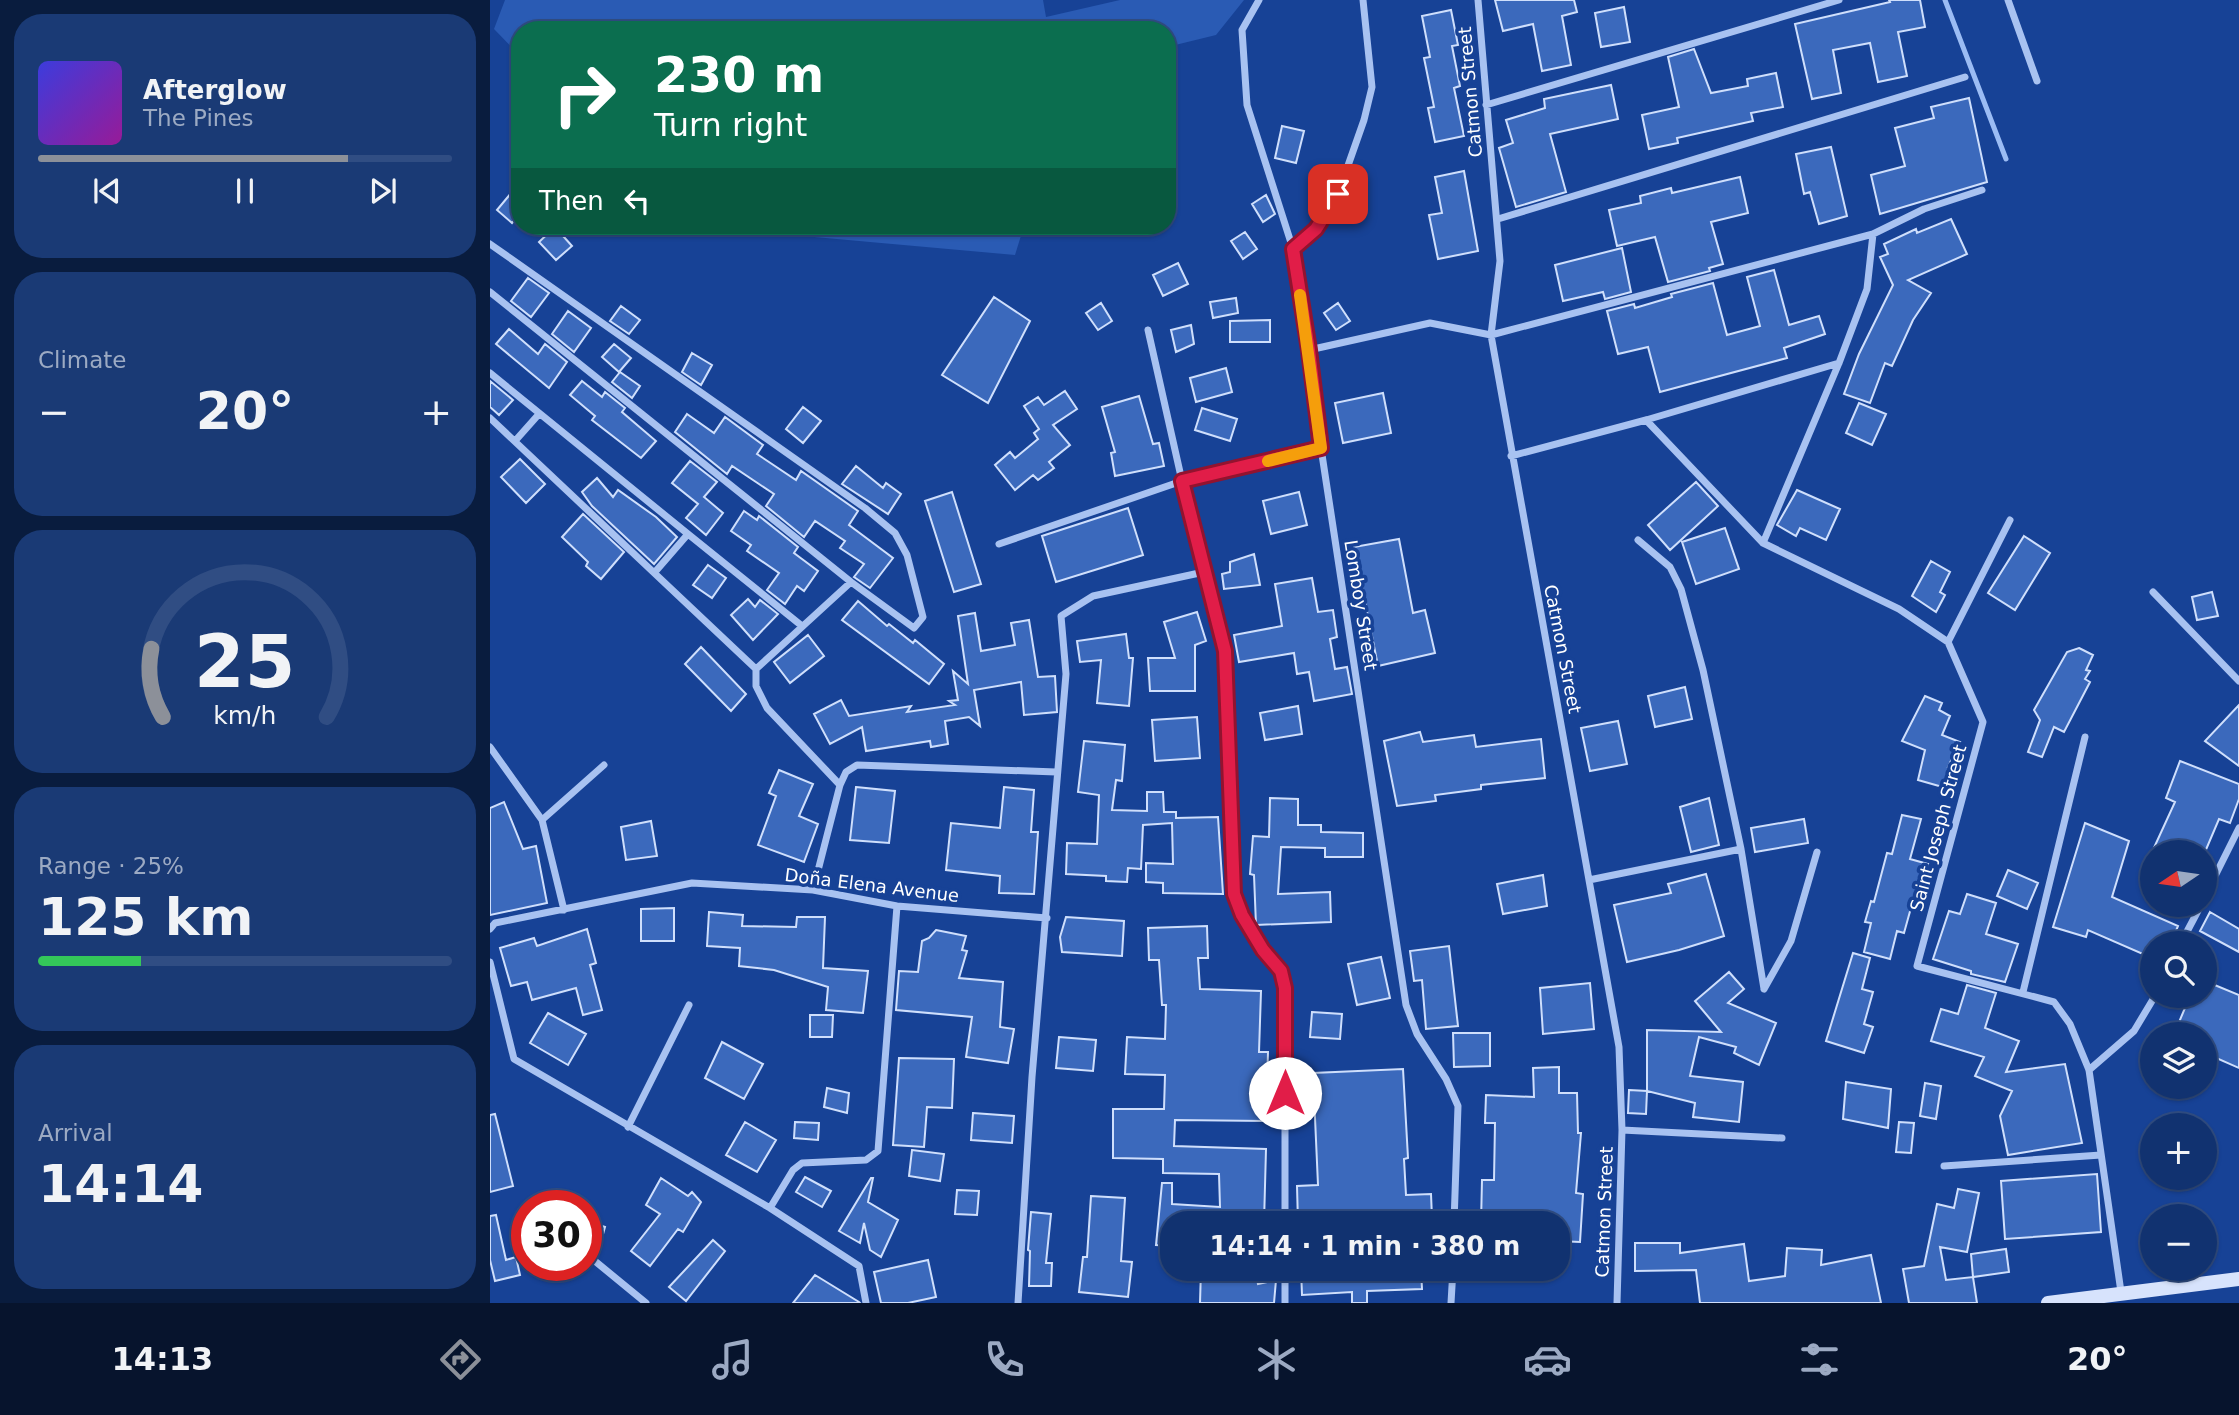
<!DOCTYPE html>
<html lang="en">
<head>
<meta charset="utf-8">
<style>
	body { margin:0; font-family:"DejaVu Sans",sans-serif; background:#1a3a75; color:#f1f3f6; height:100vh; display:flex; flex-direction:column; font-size:26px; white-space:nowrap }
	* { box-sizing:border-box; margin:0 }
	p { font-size:23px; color:#9caac3 }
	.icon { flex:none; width:38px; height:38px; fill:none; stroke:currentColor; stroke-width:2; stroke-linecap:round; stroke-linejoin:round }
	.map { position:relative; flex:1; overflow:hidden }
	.details { display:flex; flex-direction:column; gap:14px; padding:14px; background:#091c3e; width:490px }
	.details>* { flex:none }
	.banner { position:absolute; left:21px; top:21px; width:665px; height:214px; border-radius:28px; box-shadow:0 2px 5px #0004,0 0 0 2px #304d83; background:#0b6e4f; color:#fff; overflow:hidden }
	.needle { width:46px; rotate:257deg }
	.buttons { position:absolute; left:1650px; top:840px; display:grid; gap:14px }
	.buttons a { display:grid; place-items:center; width:77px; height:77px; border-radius:50%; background:#113270; box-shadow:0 2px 5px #0004,0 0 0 2px #304d83; font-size:35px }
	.speed { position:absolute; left:21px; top:1190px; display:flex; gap:14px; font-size:35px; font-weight:700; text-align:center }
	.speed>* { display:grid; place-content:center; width:91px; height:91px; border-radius:50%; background:#113270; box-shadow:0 2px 5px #0004,0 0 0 2px #304d83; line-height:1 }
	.speed .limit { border:10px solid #d22; background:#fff; color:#111 }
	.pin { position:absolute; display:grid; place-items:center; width:60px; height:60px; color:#fff; margin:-30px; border-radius:14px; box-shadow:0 4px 10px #0006 }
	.me { position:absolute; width:77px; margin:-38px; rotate:0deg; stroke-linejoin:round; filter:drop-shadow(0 0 5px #0008) }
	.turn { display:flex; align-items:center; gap:24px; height:147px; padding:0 28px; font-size:32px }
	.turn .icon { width:91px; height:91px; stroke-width:2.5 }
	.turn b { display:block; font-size:49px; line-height:60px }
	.then { display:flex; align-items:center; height:66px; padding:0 28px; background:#0003; gap:14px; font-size:26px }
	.big { font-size:52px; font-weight:700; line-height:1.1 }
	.details .tile { flex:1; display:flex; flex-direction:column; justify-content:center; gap:10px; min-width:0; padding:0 24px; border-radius:28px; background:#1a3a75 }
	.details .dial { align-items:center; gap:0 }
	.dial svg { height:182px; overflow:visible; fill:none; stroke:#304d83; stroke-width:7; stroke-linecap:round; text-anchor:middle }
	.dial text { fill:#f1f3f6; stroke:none }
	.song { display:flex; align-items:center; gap:21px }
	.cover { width:84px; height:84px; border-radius:10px; background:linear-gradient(135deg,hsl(240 70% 55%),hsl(300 70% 35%)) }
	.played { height:7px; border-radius:4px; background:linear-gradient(90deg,#8c9099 75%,#304d83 75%) }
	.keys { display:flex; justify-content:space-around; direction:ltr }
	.heat { display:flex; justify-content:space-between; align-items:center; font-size:38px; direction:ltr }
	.charge { height:10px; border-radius:5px; background:linear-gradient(90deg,#34c759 25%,#304d83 0) }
	.trip { position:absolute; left:670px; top:1211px; width:410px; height:70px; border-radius:28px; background:#113270; box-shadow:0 2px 5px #0004,0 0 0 2px #304d83; font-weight:700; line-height:70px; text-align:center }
	.dock { display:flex; height:112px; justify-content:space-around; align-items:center; background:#07142d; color:#9caac3 }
	.dock .icon { width:49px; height:49px }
	.dock .selected { color:#8c9099 }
	.dock b { font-size:32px; color:#f1f3f6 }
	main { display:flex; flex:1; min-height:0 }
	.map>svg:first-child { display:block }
	.green { fill:#2a5bb4 }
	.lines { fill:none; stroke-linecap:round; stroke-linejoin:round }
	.stream { stroke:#9bbcf4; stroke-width:5 }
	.building { fill:#3b69bc; stroke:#cfdffc; stroke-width:2 }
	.minor { stroke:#a8c2f1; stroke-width:7 }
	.secondary { stroke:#d7e3fc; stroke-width:14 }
	.route-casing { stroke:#92132f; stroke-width:18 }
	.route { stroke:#e11d48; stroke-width:12 }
	.slow { stroke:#f59e0b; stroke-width:12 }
	.labels { text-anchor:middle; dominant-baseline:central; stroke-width:7; stroke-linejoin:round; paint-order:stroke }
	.street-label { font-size:18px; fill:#fff; stroke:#174296 }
</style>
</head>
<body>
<main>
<section class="details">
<div class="tile">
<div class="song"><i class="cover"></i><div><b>Afterglow</b><p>The Pines</p></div></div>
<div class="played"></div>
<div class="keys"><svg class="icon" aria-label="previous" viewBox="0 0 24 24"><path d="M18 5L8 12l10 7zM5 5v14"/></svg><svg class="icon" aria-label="pause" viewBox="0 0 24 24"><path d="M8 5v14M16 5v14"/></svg><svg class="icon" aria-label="next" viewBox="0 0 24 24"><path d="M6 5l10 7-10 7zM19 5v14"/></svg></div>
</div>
<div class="tile"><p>Climate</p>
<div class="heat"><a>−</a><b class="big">20°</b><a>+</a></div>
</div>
<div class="tile dial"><svg viewBox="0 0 100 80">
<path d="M14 69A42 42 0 1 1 86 69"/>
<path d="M14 69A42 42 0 0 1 9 39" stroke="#8c9099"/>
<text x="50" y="56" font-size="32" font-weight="700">25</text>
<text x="50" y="72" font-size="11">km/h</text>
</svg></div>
<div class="tile"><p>Range · 25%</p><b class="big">125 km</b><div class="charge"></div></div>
<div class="tile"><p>Arrival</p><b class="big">14:14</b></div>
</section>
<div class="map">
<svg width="1749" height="1303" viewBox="0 0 1749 1303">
	<rect width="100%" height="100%" fill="#174296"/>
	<path class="green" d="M15 0H553L556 17 630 0H754L726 35 677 47V30H30V56L4 29Z
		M282 226H534L525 255 302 235Z"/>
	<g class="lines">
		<path class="stream" d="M1455 0 1516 159"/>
	</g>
	<path class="building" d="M1005 0H1084L1087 12 1072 16 1081 65 1052 71 1043 24 1013 31Z
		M1399 0H1430L1435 27 1408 32 1417 76 1388 82 1380 43 1343 50 1351 93 1322 99 1305 24 1400 2Z
		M1134 7 1140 42 1111 47 1105 13Z
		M961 10 968 45 962 46 970 86 964 88 974 136 945 142 938 108 944 107 934 58 940 57 932 16Z
		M1204 49 1221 93 1258 86 1257 79 1286 73 1293 107 1261 113 1263 121 1187 138 1188 143 1159 149 1152 115 1189 107 1178 57Z
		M1121 85 1128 119 1060 134 1076 192 1026 207 1009 148 1023 143 1016 120 1055 108 1054 99Z
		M1479 98 1497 182 1390 214 1381 175 1415 166 1405 128 1444 118 1441 107Z
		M792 126 814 131 806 163 785 158Z
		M1341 147 1357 216 1329 224 1320 192 1314 194 1306 154Z
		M974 171 988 251 948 259 939 215 952 213 945 177Z
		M1250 177 1258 213 1221 222 1233 264 1219 268 1220 271 1178 282 1165 237 1127 246 1119 210 1151 203 1150 196 1181 188 1182 193Z
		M22 192 30 199V214L22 223 7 210Z
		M776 195 785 214 773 222 762 204Z
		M1461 219 1477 254 1418 280 1441 293 1423 320 1402 366 1395 363 1380 403 1354 394 1369 354 1403 285 1390 257 1398 254 1394 244 1426 229 1427 233Z
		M65 227 82 246 66 260 49 242Z
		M755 232 767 249 753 259 741 241Z
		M1132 248 1141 292 1115 299 1113 292 1073 301 1065 265Z
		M688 263 698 284 673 296 663 275Z
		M1284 270 1299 325 1329 316 1335 334 1294 348 1297 358 1170 392 1158 347 1128 354 1117 311 1144 304 1145 308 1182 297 1181 294 1223 283 1237 335 1270 326 1257 277Z
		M38 278 59 293 41 317 21 301Z
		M504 297 540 321 498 403 452 375Z
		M746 298 748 313 723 318 720 302Z
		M611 303 622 321 608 330 596 313Z
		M848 303 860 321 846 330 834 313Z
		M131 306 150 320 139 334 120 321Z
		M78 311 101 328 84 352 62 334Z
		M780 320V342H740V321Z
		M701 325 704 344 686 352 681 330Z
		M19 329 48 354 55 344 77 362 59 388 6 344Z
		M124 344 141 358 129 372 112 357Z
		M202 353 222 365 211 385 192 372Z
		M736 368 742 392 706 402 700 378Z
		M130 372 150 386 142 398 122 382Z
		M0 381 23 400 9 415 0 407Z
		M92 381 112 397 115 392 135 408 132 412 166 441 151 458 102 420 105 416 80 395Z
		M575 391 587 409 563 425 580 445 559 462 564 468 548 480 543 475 525 490 505 465 520 452 525 458 548 439 544 433 549 429 534 406 548 397 554 405Z
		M893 393 901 433 853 443 845 403Z
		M649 396 663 444 669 443 674 466 625 476 621 453 625 452 612 407Z
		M1369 403 1396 414 1382 445 1356 433Z
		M313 407 331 421 313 443 296 429Z
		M712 408 747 419 740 441 705 430Z
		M197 414 224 433 235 417 273 445 267 454 306 480 311 471 368 511 359 525 403 558 380 588 364 577 374 564 350 548 355 541 325 521 314 537 276 506 284 494 242 466 237 474 185 432Z
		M30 459 55 484 36 503 11 477Z
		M200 461 227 482 214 497 233 513 216 535 196 518 208 504 182 483Z
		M366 466 393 488 396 483 411 494 398 514 352 484Z
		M107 478 123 497 128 490 166 517 187 537 164 564 102 506 92 492Z
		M1206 482 1228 506 1180 550 1158 525Z
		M1307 490 1350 509 1336 540 1310 528 1306 536 1287 525Z
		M462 492 491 584 464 592 435 501Z
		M809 492 817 525 781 534 773 501Z
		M638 508 653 555 566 582 552 536Z
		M254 511 267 520 269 516 308 547 304 553 328 571 314 591 307 586 295 604 277 590 289 573 257 551 261 545 241 531Z
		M93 514 134 552 111 579 96 566 98 562 72 537Z
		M1235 528 1249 569 1206 584 1192 542Z
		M1534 536 1560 553 1525 610 1498 593Z
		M909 539 923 613 935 610 945 653 888 666 864 547Z
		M764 554 770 585 734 589 732 574 740 572V562Z
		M1441 561 1460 572 1450 592 1455 595 1446 612 1422 596Z
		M218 565 236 578 222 598 203 585Z
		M822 578 828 612 843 610 847 637 840 639 845 669 857 667 862 694 824 701 819 672 807 674 804 653 749 662 744 635 792 626 785 584Z
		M1722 592 1728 616 1707 620 1702 597Z
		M258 599 265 607 270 600 288 614 263 640 241 615Z
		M368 601 397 626 399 624 423 643 425 640 454 664 439 684 352 620Z
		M707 612 716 641 705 645V691H660L658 658H685L674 622Z
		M485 613 491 651 525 645 521 623 539 620 548 677 565 676 567 712 534 715 531 682 484 690 490 726 479 717 455 721 458 744 441 747 440 741 376 751 372 727 340 744 324 714 351 700 359 716 421 706 417 712 465 705 459 701 468 700 463 671 478 684 468 616Z
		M636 634 639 658H643L639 706 607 703 611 660 590 662 587 641Z
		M318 635 334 656 300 683 284 662Z
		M211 647 256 694 241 711 195 664Z
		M1589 648 1603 655 1596 670 1600 671 1595 679 1600 682 1574 732 1564 727 1552 757 1538 752 1550 720 1544 710 1577 652Z
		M1195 687 1202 719 1165 727 1158 696Z
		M1435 696 1452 703 1449 710 1460 716 1452 735 1470 742 1458 767 1461 768 1456 788 1428 780 1435 750 1412 741Z
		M1749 705V766L1715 741Z
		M808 706 812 734 775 740 770 713Z
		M707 717 710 758 665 761 662 720Z
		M1128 721 1137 764 1100 771 1091 728Z
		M930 732 933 742 984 735 986 747 1051 739 1055 778 991 785V789L945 795 946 801 907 806 894 741Z
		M594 741 635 745 632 781 626 780 622 810 657 811V792H673L674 812H686V818L728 817 733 894 673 893V883L656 882V863L683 864 682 823 653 825 651 869 638 868 637 882 616 881V876L576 874 577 843 607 844 609 795 588 792Z
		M1690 761 1749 784V799L1740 823 1729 819 1715 852H1662L1685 802 1676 798Z
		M289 770 323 784 309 816 328 824 314 862 268 845 286 796 279 793Z
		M366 787 405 791 399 843 360 840Z
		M514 787 544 790 541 832H548L544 894 509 893 510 876 456 870 461 823 510 828Z
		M780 798 808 799V825H831V832L873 833V857H835V848L791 847 788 894 840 892 841 922 766 925 764 875 760 874 763 836 779 837Z
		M1219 798 1229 845 1201 852 1190 807Z
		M14 802 33 849 46 846 57 903 0 915V808Z
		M1412 815 1431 819 1420 859 1438 864 1428 899 1424 897 1414 933 1407 931 1400 959 1374 952 1381 923 1375 922 1381 901 1384 902 1397 853 1402 854Z
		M1314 819 1318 843 1265 852 1261 828Z
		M161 821 167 856 136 860 131 827Z
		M1595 823 1639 841 1622 897 1688 926 1681 943H1662V958L1598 930 1596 937 1563 927Z
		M1518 870 1548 883 1537 909 1507 896Z
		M1216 874 1234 936 1189 950 1137 962 1124 905 1181 893 1178 884Z
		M1053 875 1057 906 1013 914 1007 884Z
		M1477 894 1506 903 1496 934 1528 944 1515 982 1481 974V971L1443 959 1459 911 1470 914Z
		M184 908V941H151V909Z
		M219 912 253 915 252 926 306 927 307 917H335L333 968 378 971 373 1013 336 1010 338 987 284 970 249 966 250 948 217 946Z
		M1720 912 1749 929V952L1710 931Z
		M576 917 634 921 632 956 572 952 570 937Z
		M717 926 718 958H708L710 989 771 991 769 1052H778L776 1121 685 1120 684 1146 776 1149 774 1223H682V1246L666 1245 672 1183H682V1204L730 1207 729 1174 673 1173V1159L623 1158V1109H674L675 1075 635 1074 637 1037 675 1039 676 1005H672L669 960H659L658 928Z
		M97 929 106 963 100 965 112 1010 93 1015 86 988 42 1000 37 982 21 986 10 948 44 938 47 946Z
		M446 930 476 936 472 950 477 951 469 978 513 982 510 1027 524 1029 518 1063 476 1057 482 1017 406 1010 409 971 428 972 432 941 439 938Z
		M959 946 968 1026 936 1029 932 980 924 981 920 951Z
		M1363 953 1380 958 1372 989 1383 992 1374 1024 1383 1027 1374 1053 1336 1041Z
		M891 957 900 998 867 1005 858 964Z
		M1239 972 1254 989 1238 1003 1286 1023 1269 1065 1244 1053 1246 1047 1209 1037 1200 1076 1253 1082 1249 1122 1203 1117 1205 1103 1157 1091V1030L1231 1032 1205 1001Z
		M1715 981 1749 995V1068L1715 1053V1034H1684L1695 1008 1671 998V996H1715Z
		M1100 983 1104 1029 1053 1034 1050 988Z
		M1477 985 1506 993 1495 1028 1529 1041 1516 1072 1575 1064 1592 1143 1518 1155 1510 1116 1522 1091 1485 1076 1494 1057 1441 1041 1451 1009 1468 1014Z
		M822 1012 852 1014 850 1039 820 1037Z
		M58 1013 96 1034 78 1065 40 1043Z
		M320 1015H343L342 1037H320Z
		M963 1033H1000V1066L964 1067Z
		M569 1037 606 1040 603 1071 566 1068Z
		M232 1042 273 1064 254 1099 215 1078Z
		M409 1058 464 1059 462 1108 437 1107 434 1147 403 1145Z
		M1069 1067V1093H1087L1088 1133H1091L1086 1193 1093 1194 1090 1242 1068 1241V1223H991L992 1180H1004L1005 1123H995L996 1095 1044 1097 1043 1068Z
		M913 1069 918 1158 914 1159 916 1195 941 1194 942 1218 909 1219V1223H808L807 1186 828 1185 823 1073Z
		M1356 1082 1401 1089 1398 1128 1353 1119Z
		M1435 1083 1451 1086 1446 1119 1430 1116Z
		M337 1088 359 1093 357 1113 334 1107Z
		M1139 1090 1157 1091 1156 1114 1138 1113Z
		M483 1113 524 1116 522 1143 481 1140Z
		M5 1114 23 1186 0 1192V1115Z
		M255 1122 286 1140 267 1172 236 1155Z
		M305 1122 329 1123 328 1140 304 1138Z
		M1409 1122 1424 1123 1421 1153 1406 1152Z
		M422 1150 454 1154 450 1181 419 1176Z
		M1607 1174 1611 1232 1515 1239 1511 1181Z
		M315 1177 341 1191 332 1207 306 1192Z
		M171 1178 198 1196 202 1192 211 1202 193 1232 188 1229 160 1266 141 1251 170 1214 156 1205Z
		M381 1178H383L378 1202 408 1220 391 1257 380 1250 374 1223 370 1243 349 1231Z
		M1468 1189 1489 1193 1477 1252 1450 1247 1456 1280 1483 1277 1487 1303H1419L1413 1269 1434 1266 1447 1204 1464 1208Z
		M467 1190 489 1191 487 1215 465 1214Z
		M601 1196 635 1198 631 1261 642 1262 638 1297 589 1292 593 1257H597Z
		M541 1212 561 1214 556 1263H562L561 1286H539L540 1251 538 1250Z
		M6 1215 16 1260 26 1257 30 1275 5 1281 0 1260V1216Z
		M96 1221 115 1227 110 1245 96 1241Z
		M223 1240 235 1251 196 1301 179 1287Z
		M1145 1243H1190V1253L1254 1244 1259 1281 1295 1276 1297 1248 1332 1250 1331 1265 1381 1255 1391 1303H1210L1206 1270 1145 1271Z
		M1516 1249 1519 1272 1483 1277 1481 1254Z
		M438 1260 446 1297 418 1303H391L384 1272Z
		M711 1269H765L768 1284 786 1280 784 1303H710Z
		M811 1269H931L932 1289 877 1291V1303H862V1292L812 1295Z
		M325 1275 369 1302 370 1303H303Z"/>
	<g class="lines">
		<path class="minor" d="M769 0 752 30 757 105 803 249 819 350 831 448 916 1005 927 1034 956 1079 968 1106 964 1223
			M988 0 1010 261 1001 335 1129 1047 1132 1130 1127 1303
			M1518 0 1547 81
			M996 105 1349 0
			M1008 219 1475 77
			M0 244 375 508 405 533 417 555 433 617 424 628 361 582 0 292
			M803 249 826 229 848 194 874 120 882 87 873 0
			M658 330 692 481 735 651 744 894C751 914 760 933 773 950 784 965 790 968 795 988V1223
			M819 350 940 323 1001 335 1383 234 1434 209 1492 190
			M0 373 198 534 165 572
			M0 418 266 669
			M1156 420 1273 543 1409 609 1458 642 1493 722 1427 966 1564 1002 1580 1024 1599 1070 1631 1292
			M25 441 49 414
			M1021 456 1156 420 1349 363
			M198 534 312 626
			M1148 540 1180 567 1191 589 1213 670 1251 849 1274 989
			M1273 543 1349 363 1377 289 1383 234
			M509 544 692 481 831 448
			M1663 592 1749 681
			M1458 642 1520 520
			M0 747 52 820 74 910
			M350 785 277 708 266 686V669L361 582
			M52 820 114 765
			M1099 880 1251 849
			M323 890 350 785 356 772 367 765 566 772
			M1715 896 1749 828
			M0 929 5 923 202 883 323 890 407 906 557 918
			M1691 943 1711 905
			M0 962 24 1059 280 1208 369 1266 376 1303
			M1274 989 1301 941 1327 852
			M1533 992 1595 737
			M1599 1070 1644 1031 1665 996
			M138 1127 199 1005
			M1132 1130 1292 1138
			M1454 1166 1611 1155
			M280 1208 303 1170 312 1163 376 1160 388 1151 407 906
			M100 1257 156 1303
			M528 1303 542 1077 576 674 571 616 603 596 714 572
			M795 1303V1269
			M961 1303 963 1269"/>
		<path class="secondary" d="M1558 1303 1749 1279"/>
	</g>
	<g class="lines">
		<defs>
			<path id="route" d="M795 1093V988L791 971 773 950 752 915 744 894 735 651 692 481 831 448 819 350 803 249 826 229 848 194"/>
		</defs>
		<use href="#route" class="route-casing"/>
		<use href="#route" class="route"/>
		<path class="slow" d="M778 461 831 448 810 295"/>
	</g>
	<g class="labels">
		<g class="street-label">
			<text transform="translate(980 92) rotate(-95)">Catmon Street</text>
			<text transform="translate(871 605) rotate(81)">Lomboy Street</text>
			<text transform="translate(1073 649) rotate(79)">Catmon Street</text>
			<text transform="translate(1448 828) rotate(-75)">Saint Joseph Street</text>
			<text transform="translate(382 885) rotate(7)">Doña Elena Avenue</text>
			<text transform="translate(1114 1212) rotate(-88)">Catmon Street</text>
		</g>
	</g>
</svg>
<div class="buttons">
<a><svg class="needle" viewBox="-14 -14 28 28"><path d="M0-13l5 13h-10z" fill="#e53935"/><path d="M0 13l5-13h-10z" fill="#9caac3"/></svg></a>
<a><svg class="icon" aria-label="search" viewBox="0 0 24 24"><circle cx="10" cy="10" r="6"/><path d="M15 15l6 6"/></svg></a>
<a><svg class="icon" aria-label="layers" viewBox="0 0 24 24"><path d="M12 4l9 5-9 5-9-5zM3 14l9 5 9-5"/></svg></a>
<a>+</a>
<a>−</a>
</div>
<div class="speed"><div class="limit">30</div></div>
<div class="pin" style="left:848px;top:194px;background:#d93025"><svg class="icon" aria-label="arrive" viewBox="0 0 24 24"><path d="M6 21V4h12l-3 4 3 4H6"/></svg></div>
<svg class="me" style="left:795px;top:1093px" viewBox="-20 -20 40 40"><circle r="19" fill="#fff"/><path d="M0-13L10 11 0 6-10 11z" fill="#e11d48"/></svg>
<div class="trip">14:14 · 1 min · 380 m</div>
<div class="banner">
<div class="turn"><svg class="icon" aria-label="right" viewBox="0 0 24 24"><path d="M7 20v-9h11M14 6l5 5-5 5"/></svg><div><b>230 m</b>Turn right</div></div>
<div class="then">Then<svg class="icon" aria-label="left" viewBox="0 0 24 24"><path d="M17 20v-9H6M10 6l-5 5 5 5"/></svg></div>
</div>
</div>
</main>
<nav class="dock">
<b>14:13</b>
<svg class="icon selected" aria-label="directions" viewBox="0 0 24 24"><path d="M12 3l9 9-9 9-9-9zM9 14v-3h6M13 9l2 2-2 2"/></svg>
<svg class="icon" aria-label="music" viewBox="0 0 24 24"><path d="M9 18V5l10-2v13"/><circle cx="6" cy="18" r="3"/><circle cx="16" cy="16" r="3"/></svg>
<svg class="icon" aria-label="phone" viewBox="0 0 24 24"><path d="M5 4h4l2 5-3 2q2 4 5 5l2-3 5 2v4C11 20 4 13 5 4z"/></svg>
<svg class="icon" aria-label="climate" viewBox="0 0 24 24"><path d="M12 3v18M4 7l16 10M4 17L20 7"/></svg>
<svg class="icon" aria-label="car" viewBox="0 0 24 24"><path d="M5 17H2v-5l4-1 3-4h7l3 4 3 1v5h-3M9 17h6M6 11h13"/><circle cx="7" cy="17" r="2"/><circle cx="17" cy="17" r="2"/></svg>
<svg class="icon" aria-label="filters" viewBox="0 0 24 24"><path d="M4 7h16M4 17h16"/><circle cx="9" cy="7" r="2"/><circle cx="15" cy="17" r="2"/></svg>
<b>20°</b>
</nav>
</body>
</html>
